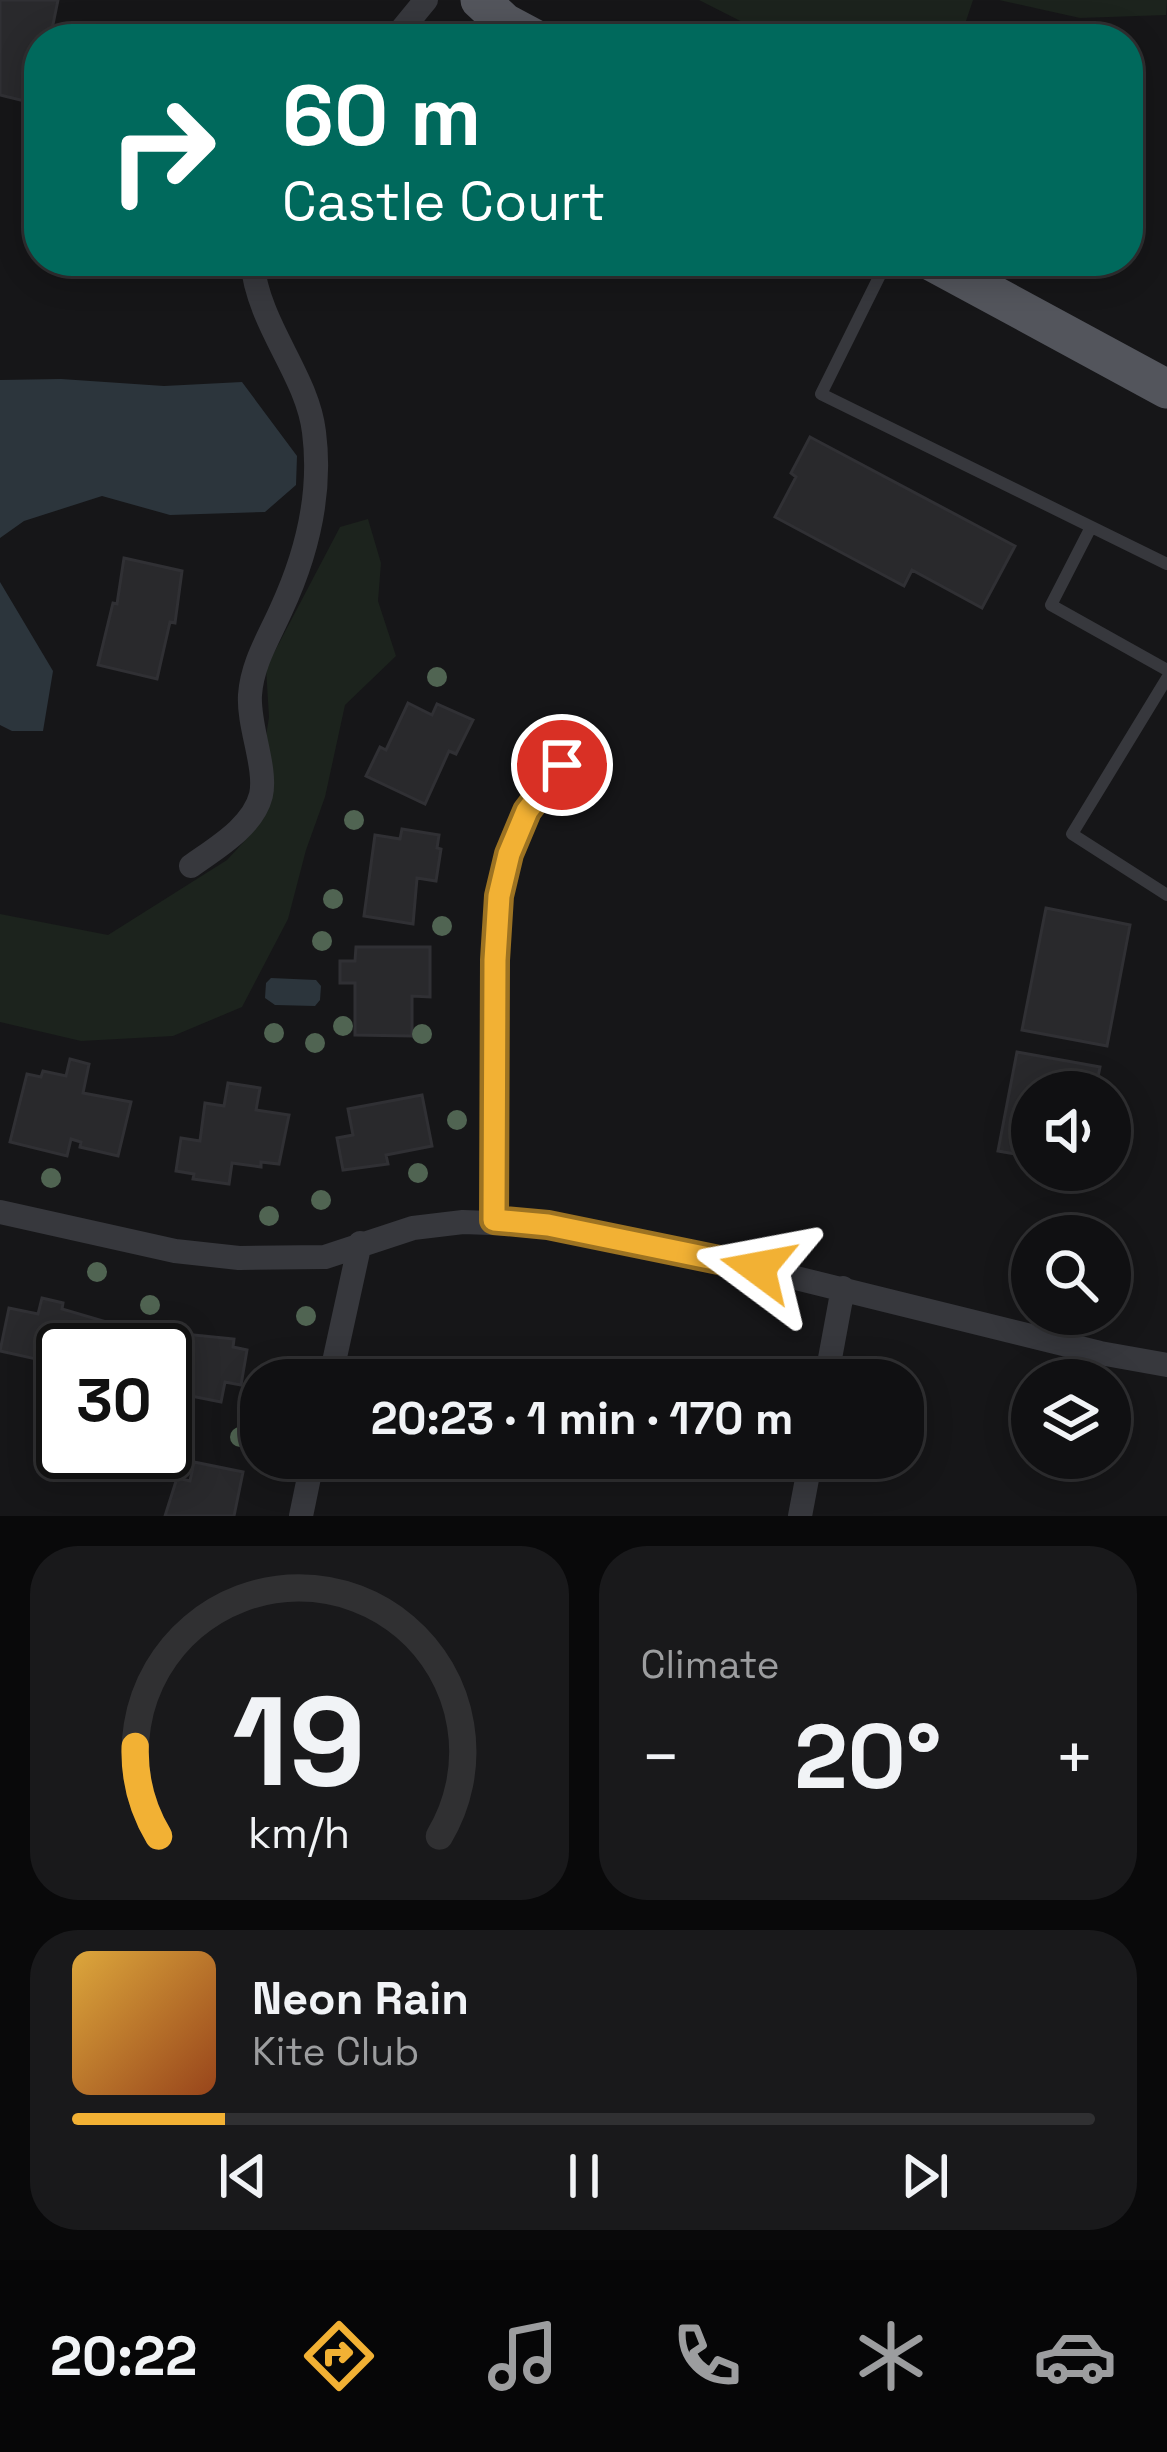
<!DOCTYPE html>
<html lang="en">
<head>
<meta charset="utf-8">
<style>
	body { margin:0; font-family:"Space Grotesk",sans-serif; background:#19191b; color:#f1f3f6; height:100vh; display:flex; flex-direction:column; font-size:45px; white-space:nowrap }
	* { box-sizing:border-box; margin:0 }
	p { font-size:39px; color:#9c9d9f }
	.icon { flex:none; width:66px; height:66px; fill:none; stroke:currentColor; stroke-width:2; stroke-linecap:round; stroke-linejoin:round }
	.map { position:relative; height:1516px; overflow:hidden }
	.drawer { display:flex; flex-direction:column; gap:30px; padding:30px; background:#09090a; flex:1 }
	.drawer>* { flex:none }
	.guide { position:absolute; left:24px; top:24px; width:1119px; height:252px; border-radius:48px; box-shadow:0 6px 30px #0003,0 0 0 3px #303032; background:#00695c; color:#fff; overflow:hidden }
	.buttons { position:absolute; left:1011px; top:1071px; display:grid; gap:24px }
	.buttons a { display:grid; place-items:center; width:120px; height:120px; border-radius:50%; background:#101012; box-shadow:0 6px 30px #0003,0 0 0 3px #303032; font-size:60px }
	.speed { position:absolute; left:36px; top:1323px; display:flex; gap:24px; font-size:60px; font-weight:700; text-align:center }
	.speed>* { display:grid; place-content:center; width:156px; height:156px; border-radius:50%; background:#101012; box-shadow:0 6px 30px #0003,0 0 0 3px #303032; line-height:1 }
	.speed .limit { border:6px solid #111; border-radius:18px; background:#fff; color:#111 }
	.pin { position:absolute; display:grid; place-items:center; width:102px; height:102px; color:#fff; margin:-51px; border:6px solid #fff; border-radius:50%; box-shadow:0 3px 12px #0007 }
	.me { position:absolute; width:132px; margin:-66px; rotate:283deg; stroke-linejoin:round; filter:drop-shadow(0 0 9px #0008) }
	.turn { display:flex; align-items:center; gap:42px; height:252px; padding:0 60px; font-size:54px }
	.turn .icon { width:156px; height:156px; stroke-width:2.5 }
	.turn b { display:block; font-size:84px; line-height:102px }
	.big { font-size:90px; font-weight:700; line-height:1.1 }
	.drawer .card { flex:1; display:flex; flex-direction:column; justify-content:center; gap:18px; min-width:0; padding:0 42px; border-radius:48px; background:#19191b }
	.drawer .dial { align-items:center; gap:0 }
	.dial svg { height:312px; overflow:visible; fill:none; stroke:#303032; stroke-width:7; stroke-linecap:round; text-anchor:middle }
	.dial text { fill:#f1f3f6; stroke:none }
	.song { display:flex; align-items:center; gap:36px }
	.cover { width:144px; height:144px; border-radius:18px; background:linear-gradient(135deg,hsl(40 70% 55%),hsl(20 70% 35%)) }
	.played { height:12px; border-radius:6px; background:linear-gradient(90deg,#f2b134 15%,#303032 15%) }
	.keys { display:flex; justify-content:space-around; direction:ltr }
	.heat { display:flex; justify-content:space-between; align-items:center; font-size:66px; direction:ltr }
	.drawer .tiles { flex:1; display:grid; gap:30px; grid-template-columns:1fr 1fr }
	.card:last-child { grid-column:span 2 }
	.trip { position:absolute; left:240px; top:1359px; width:684px; height:120px; border-radius:48px; background:#101012; box-shadow:0 6px 30px #0003,0 0 0 3px #303032; font-weight:700; line-height:120px; text-align:center }
	.tab-bar { display:flex; height:192px; justify-content:space-around; align-items:center; background:#060607; color:#9c9d9f }
	.tab-bar .icon { width:84px; height:84px }
	.tab-bar .on { color:#f2b134 }
	.tab-bar b { font-size:54px; color:#f1f3f6 }
	.map>svg:first-child { display:block }
	.green { fill:#1c231d }
	.water { fill:#2c353c }
	.building { fill:#29292c; stroke:#303034; stroke-width:3 }
	.lines { fill:none; stroke-linecap:round; stroke-linejoin:round }
	.service { stroke:#37383d; stroke-width:12 }
	.minor { stroke:#37383d; stroke-width:24 }
	.primary { stroke:#53555c; stroke-width:39 }
	.tree { fill:#506452 }
	.route-casing { stroke:#9d7322; stroke-width:30 }
	.route { stroke:#f2b134; stroke-width:21 }
</style>
</head>
<body>
<div class="map">
<svg width="1167" height="1516" viewBox="0 0 1167 1516">
	<rect width="100%" height="100%" fill="#161618"/>
	<path class="green" d="M699 0H973L960 39H776Z
		M999 0H1167L1166 15 1080 18Z
		M368 519 381 563 378 601 396 656 345 705 325 797 306 850 288 919 242 1007 173 1036 81 1041 0 1022V914L108 935 227 860 251 834 269 717 266 668 340 527Z"/>
	<path class="water" d="M61 379 164 386 242 382 297 456 296 485 265 512 170 515 102 496 24 521 0 538V380Z
		M0 582 53 671 43 731H12L0 725Z
		M271 978 316 980 321 986 320 1000 315 1006 275 1005 265 998 266 983Z"/>
	<path class="building" d="M0 0H58L50 39H39L37 104 0 95Z
		M810 437 1015 546 982 608 912 570 904 586 775 517 796 477 791 473Z
		M124 558 182 571 175 623 170 622 157 679 98 665 113 603 117 604Z
		M408 703 432 715 437 704 473 720 456 754 449 751 425 804 366 776 380 747 386 750Z
		M402 829 439 835 437 848 441 849 436 881 417 878 413 924 364 916 375 835 400 839Z
		M1046 908 1130 925 1107 1046 1022 1030Z
		M356 947H430V997L412 996V1036L355 1035V983H340V961H355Z
		M1017 1052 1100 1067 1095 1092H1032V1157L998 1151Z
		M70 1059 89 1064 83 1093 131 1102 118 1156 80 1147 81 1142 71 1139 67 1156 10 1142 27 1074 41 1077 43 1071 66 1076Z
		M228 1083 260 1088 256 1110 289 1115 279 1164 261 1162V1167L232 1163 229 1184 193 1179 194 1174 176 1171 181 1138 200 1141 205 1103 224 1106Z
		M422 1095 432 1146 386 1155 388 1164 343 1170 337 1138 353 1135 348 1109Z
		M42 1298 63 1303 62 1309 110 1323 104 1350H63V1365L0 1351 9 1308 38 1314Z
		M174 1333 234 1339 233 1347 247 1350 241 1385 225 1382 221 1402 186 1395 185 1400 165 1397V1350H153L156 1336 173 1339Z
		M194 1462 243 1472 234 1516H165L177 1478 190 1481Z"/>
	<g class="lines">
		<path class="service" d="M887 261 821 394 1167 564
			M1091 527 1051 605 1167 670
			M1167 678 1072 834 1167 895"/>
		<path class="minor" d="M394 39 426 0
			M191 866C216 848 253 827 261 795 267 768 248 726 250 695 252 664 269 637 281 610 307 554 322 494 314 432 307 374 258 326 252 261
			M0 1212 175 1251 239 1258 325 1257 413 1228 463 1222 547 1225 715 1258 1100 1353 1167 1365
			M494 1220 495 960 499 896 509 854 527 811 562 765
			M330 1380 360 1243
			M826 1380 843 1288
			M301 1516 313 1458
			M800 1516 811 1458"/>
		<path class="primary" d="M480 0 505 23 535 39
			M931 261 1167 389"/>
	</g>
	<g class="tree">
		<circle cx="437" cy="677" r="10"/>
		<circle cx="354" cy="820" r="10"/>
		<circle cx="333" cy="899" r="10"/>
		<circle cx="442" cy="926" r="10"/>
		<circle cx="322" cy="941" r="10"/>
		<circle cx="343" cy="1026" r="10"/>
		<circle cx="274" cy="1033" r="10"/>
		<circle cx="422" cy="1034" r="10"/>
		<circle cx="315" cy="1043" r="10"/>
		<circle cx="457" cy="1120" r="10"/>
		<circle cx="418" cy="1173" r="10"/>
		<circle cx="51" cy="1178" r="10"/>
		<circle cx="321" cy="1200" r="10"/>
		<circle cx="269" cy="1216" r="10"/>
		<circle cx="97" cy="1272" r="10"/>
		<circle cx="150" cy="1305" r="10"/>
		<circle cx="306" cy="1316" r="10"/>
		<circle cx="240" cy="1437" r="10"/>
	</g>
	<g class="lines">
		<defs>
			<path id="route" d="M562 765 527 811 509 854 499 896 495 960 494 1220 548 1225 758 1268"/>
		</defs>
		<use href="#route" class="route-casing"/>
		<use href="#route" class="route"/>
	</g>
</svg>
<div class="buttons">
<a><svg class="icon" aria-label="sound" viewBox="0 0 24 24"><path d="M4 9h4l5-4v14l-5-4H4zM17 9q2 3 0 6"/></svg></a>
<a><svg class="icon" aria-label="search" viewBox="0 0 24 24"><circle cx="10" cy="10" r="6"/><path d="M15 15l6 6"/></svg></a>
<a><svg class="icon" aria-label="layers" viewBox="0 0 24 24"><path d="M12 4l9 5-9 5-9-5zM3 14l9 5 9-5"/></svg></a>
</div>
<div class="speed"><div class="limit">30</div></div>
<div class="pin" style="left:562px;top:765px;background:#d93025"><svg class="icon" aria-label="arrive" viewBox="0 0 24 24"><path d="M6 21V4h12l-3 4 3 4H6"/></svg></div>
<svg class="me" style="left:758px;top:1268px" viewBox="-20 -20 40 40"><path d="M0-17L14 15 0 8-14 15z" fill="#f2b134" stroke="#fff" stroke-width="4"/></svg>
<div class="trip">20:23 · 1 min · 170 m</div>
<div class="guide">
<div class="turn"><svg class="icon" aria-label="right" viewBox="0 0 24 24"><path d="M7 20v-9h11M14 6l5 5-5 5"/></svg><div><b>60 m</b>Castle Court</div></div>
</div>
</div>
<section class="drawer">
<div class="tiles">
<div class="card dial"><svg viewBox="0 0 100 80">
<path d="M14 69A42 42 0 1 1 86 69"/>
<path d="M14 69A42 42 0 0 1 8 46" stroke="#f2b134"/>
<text x="50" y="56" font-size="32" font-weight="700">19</text>
<text x="50" y="72" font-size="11">km/h</text>
</svg></div>
<div class="card"><p>Climate</p>
<div class="heat"><a>−</a><b class="big">20°</b><a>+</a></div>
</div>
<div class="card">
<div class="song"><i class="cover"></i><div><b>Neon Rain</b><p>Kite Club</p></div></div>
<div class="played"></div>
<div class="keys"><svg class="icon" aria-label="previous" viewBox="0 0 24 24"><path d="M18 5L8 12l10 7zM5 5v14"/></svg><svg class="icon" aria-label="pause" viewBox="0 0 24 24"><path d="M8 5v14M16 5v14"/></svg><svg class="icon" aria-label="next" viewBox="0 0 24 24"><path d="M6 5l10 7-10 7zM19 5v14"/></svg></div>
</div>
</div>
</section>
<nav class="tab-bar">
<b>20:22</b>
<svg class="icon on" aria-label="directions" viewBox="0 0 24 24"><path d="M12 3l9 9-9 9-9-9zM9 14v-3h6M13 9l2 2-2 2"/></svg>
<svg class="icon" aria-label="music" viewBox="0 0 24 24"><path d="M9 18V5l10-2v13"/><circle cx="6" cy="18" r="3"/><circle cx="16" cy="16" r="3"/></svg>
<svg class="icon" aria-label="phone" viewBox="0 0 24 24"><path d="M5 4h4l2 5-3 2q2 4 5 5l2-3 5 2v4C11 20 4 13 5 4z"/></svg>
<svg class="icon" aria-label="climate" viewBox="0 0 24 24"><path d="M12 3v18M4 7l16 10M4 17L20 7"/></svg>
<svg class="icon" aria-label="car" viewBox="0 0 24 24"><path d="M5 17H2v-5l4-1 3-4h7l3 4 3 1v5h-3M9 17h6M6 11h13"/><circle cx="7" cy="17" r="2"/><circle cx="17" cy="17" r="2"/></svg>
</nav>
</body>
</html>
